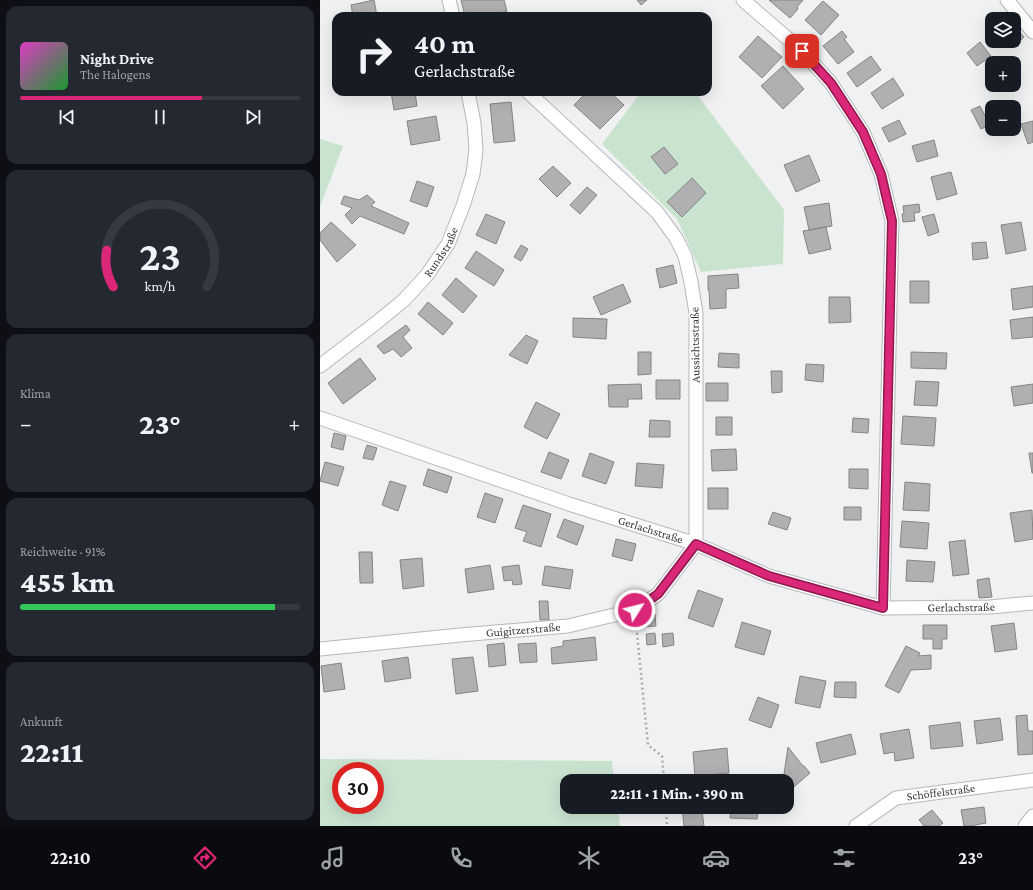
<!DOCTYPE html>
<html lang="de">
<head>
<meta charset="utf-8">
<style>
	body { margin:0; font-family:"Crimson Pro",serif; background:#242831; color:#f1f3f6; height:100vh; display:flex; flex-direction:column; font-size:15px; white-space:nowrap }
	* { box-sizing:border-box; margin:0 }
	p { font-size:13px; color:#9ea1a6 }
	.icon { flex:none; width:22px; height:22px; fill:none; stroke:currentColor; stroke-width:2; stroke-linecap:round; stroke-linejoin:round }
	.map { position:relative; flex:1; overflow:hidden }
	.details { display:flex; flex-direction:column; gap:6px; padding:6px; background:#0d0f14; width:320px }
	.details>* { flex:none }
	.guide { position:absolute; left:12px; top:12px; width:380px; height:84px; border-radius:12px; box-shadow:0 4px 16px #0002; background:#171b24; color:#f1f3f6; overflow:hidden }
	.buttons { position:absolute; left:665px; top:12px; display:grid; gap:8px }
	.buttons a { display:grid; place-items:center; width:36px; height:36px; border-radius:8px; background:#171b24; box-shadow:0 4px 16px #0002; font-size:20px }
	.speed { position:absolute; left:12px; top:762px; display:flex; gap:8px; font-size:20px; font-weight:700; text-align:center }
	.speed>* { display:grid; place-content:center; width:52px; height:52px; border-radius:50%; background:#171b24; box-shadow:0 4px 16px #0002; line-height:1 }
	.speed .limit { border:6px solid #d22; background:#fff; color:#111 }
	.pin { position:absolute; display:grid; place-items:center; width:34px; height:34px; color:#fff; margin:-17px; border-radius:8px; box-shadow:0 2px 6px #0006 }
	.me { position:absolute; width:44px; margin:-22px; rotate:54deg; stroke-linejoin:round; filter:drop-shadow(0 0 3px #0008) }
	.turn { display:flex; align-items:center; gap:14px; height:84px; padding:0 16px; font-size:18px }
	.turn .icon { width:52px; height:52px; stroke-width:2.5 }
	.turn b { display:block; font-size:28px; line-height:34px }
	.big { font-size:30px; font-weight:800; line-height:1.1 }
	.details .card { flex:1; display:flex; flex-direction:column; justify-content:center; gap:6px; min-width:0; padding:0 14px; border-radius:12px; background:#242831 }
	.details .dial { align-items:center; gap:0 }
	.dial svg { height:104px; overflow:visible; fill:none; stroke:#363941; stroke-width:7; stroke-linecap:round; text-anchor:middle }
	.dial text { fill:#f1f3f6; stroke:none }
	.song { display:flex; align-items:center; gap:12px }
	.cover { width:48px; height:48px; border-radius:6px; background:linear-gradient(135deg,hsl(310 70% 55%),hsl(130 70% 35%)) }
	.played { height:4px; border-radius:2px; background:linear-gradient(90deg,#db2777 65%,#363941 65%) }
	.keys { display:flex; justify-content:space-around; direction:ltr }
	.heat { display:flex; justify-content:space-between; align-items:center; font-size:22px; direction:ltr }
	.charge { height:6px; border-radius:3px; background:linear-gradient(90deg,#34c759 91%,#363941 0) }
	.trip { position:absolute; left:240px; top:774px; width:234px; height:40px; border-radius:12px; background:#171b24; box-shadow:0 4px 16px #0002; font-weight:800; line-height:40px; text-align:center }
	.tab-bar { display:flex; height:64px; justify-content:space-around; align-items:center; background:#090b0e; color:#9ea1a6 }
	.tab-bar .icon { width:28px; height:28px }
	.tab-bar .selected { color:#db2777 }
	.tab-bar b { font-size:18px; color:#f1f3f6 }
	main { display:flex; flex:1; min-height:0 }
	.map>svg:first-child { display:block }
	.green { fill:#c9e3cf; fill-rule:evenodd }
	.building { fill:#b0b0b2; stroke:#848486 }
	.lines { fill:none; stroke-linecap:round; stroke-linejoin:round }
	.minor-casing { stroke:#b7b8ba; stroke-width:15 }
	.path { stroke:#a9aaac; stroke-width:2.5; stroke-dasharray:2 3; stroke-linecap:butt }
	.minor { stroke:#fff; stroke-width:13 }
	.route-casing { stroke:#8e194d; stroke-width:10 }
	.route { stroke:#db2777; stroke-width:7 }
	.labels { text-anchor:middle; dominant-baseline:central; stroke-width:3.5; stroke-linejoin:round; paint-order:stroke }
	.street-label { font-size:12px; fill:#383839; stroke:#fff }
</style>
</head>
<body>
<main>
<section class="details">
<div class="card">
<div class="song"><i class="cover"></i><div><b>Night Drive</b><p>The Halogens</p></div></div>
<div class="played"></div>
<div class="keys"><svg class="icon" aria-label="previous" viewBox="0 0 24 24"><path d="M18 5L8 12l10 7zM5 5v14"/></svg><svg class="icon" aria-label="pause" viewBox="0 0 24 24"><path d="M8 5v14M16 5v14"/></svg><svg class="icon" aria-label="next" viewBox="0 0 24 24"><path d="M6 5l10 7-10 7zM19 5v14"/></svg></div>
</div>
<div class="card dial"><svg viewBox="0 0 100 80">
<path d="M14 69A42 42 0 1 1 86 69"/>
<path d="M14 69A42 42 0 0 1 9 41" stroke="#db2777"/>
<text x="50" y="56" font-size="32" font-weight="700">23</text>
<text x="50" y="72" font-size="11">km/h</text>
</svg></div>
<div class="card"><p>Klima</p>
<div class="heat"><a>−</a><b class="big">23°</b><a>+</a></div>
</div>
<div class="card"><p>Reichweite · 91%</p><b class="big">455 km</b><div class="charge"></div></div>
<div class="card"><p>Ankunft</p><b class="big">22:11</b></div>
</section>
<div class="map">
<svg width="713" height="826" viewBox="0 0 713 826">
	<rect width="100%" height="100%" fill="#f0f1f3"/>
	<path class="green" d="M321 92H375L464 210 463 264 381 272 357 219 282 144Z
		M0 139 23 146 0 207Z
		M0 759 292 761 294 781H247V807H298L300 826H0ZM21 771H55V805H21Z"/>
	<path class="building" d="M54 0 57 16H33L31 5Z
		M141 0H184L187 11 169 16H145Z
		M317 0H327L321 5Z
		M449 0H483L477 7 478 9 470 18Z
		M503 1 519 15 501 35 485 20Z
		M696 28 704 37 692 48 686 41H694V30Z
		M522 31 527 37 524 39 534 52 518 64 503 46Z
		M438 36 462 57 442 78 419 57Z
		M660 42 671 56 657 66 647 53Z
		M551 56 561 70 537 87 527 73Z
		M463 66 484 89 463 109 441 86Z
		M573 78 584 95 562 109 551 93Z
		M71 92H95L97 106 74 110Z
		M267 92H290L304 105 280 129 254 105Z
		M191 102 195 141 174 143 170 104Z
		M660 106 670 125 661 129 651 110Z
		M116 116 120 140 91 145 87 121Z
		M579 120 586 134 569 142 562 128Z
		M713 121V142L708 144 701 124Z
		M614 140 618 156 597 162 592 146Z
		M344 147 358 164 345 174 331 157Z
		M489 155 500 181 476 192 464 165Z
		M233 166 251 183 237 197 219 179Z
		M631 172 637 194 617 200 611 177Z
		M372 178 386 193 362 217 347 202Z
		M97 181 114 187 107 207 90 201Z
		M267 187 277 195 260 214 250 205Z
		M47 195 55 202 51 206 89 223 84 234 40 216 32 224 25 215 32 208 21 204 24 196 39 200Z
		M509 203 512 226 489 230 484 207Z
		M599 204 600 212 594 213 595 221 583 222 582 214H584L583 206Z
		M166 214 185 222 176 244 156 235Z
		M614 214 619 232 608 236 602 217Z
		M11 222 36 245 17 262 0 240V233Z
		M701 222 706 250 686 254 681 225Z
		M506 227 511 249 489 254 483 231Z
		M666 242 668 258 653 260 652 243Z
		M201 245 208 249 201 261 194 257Z
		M156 251 184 270 174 286 145 268Z
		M353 265 357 283 340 288 336 269Z
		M418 274 419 288 406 289V308L390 309 389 290H388V276Z
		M136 278 157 296 143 313 122 295Z
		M590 281H609V303H590Z
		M303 284 311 302 281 315 273 297Z
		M713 286V307L693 310 691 289Z
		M509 297H530L531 322 509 323Z
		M108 302 133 323 123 335 98 314Z
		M713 317V337L692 339 690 320Z
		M253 318 287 319 286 339 253 337Z
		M86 325 90 330 83 337 92 348 81 357 73 349 64 354 57 346Z
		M206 335 218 341 207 364 189 355Z
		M318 352H331V374L318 375Z
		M591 352 627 353 626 369 591 368Z
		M399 353 419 354V368L398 367Z
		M40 358 56 379 23 404 8 383Z
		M486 364 504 365 503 382 485 380Z
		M451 371H462V392L452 393Z
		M336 380H360V399H336Z
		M596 381 619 382 617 406 594 405Z
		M386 383H408V401H386Z
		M321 384 322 399H308V407H289L288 385Z
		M713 384V403L694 406 691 387Z
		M216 402 240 414 227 439 204 427Z
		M583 416 616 418 614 446 581 444Z
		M396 417H412V435H396Z
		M533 418 549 419 548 433 532 432Z
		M330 420 350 421V437H329Z
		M14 433 26 436 23 450 11 447Z
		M47 445 57 448 53 460 43 458Z
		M416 449 417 470 392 471 391 450Z
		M229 452 249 460 241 479 221 472Z
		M270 453 294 462 286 484 262 476Z
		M709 453H713V473H712Z
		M5 462 24 467 18 486 0 481Z
		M317 463 344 465 342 488 315 486Z
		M108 469 132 477 127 493 103 485Z
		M529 469H548V489L529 488Z
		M70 481 86 486 78 511 62 505Z
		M585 482 610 484 609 511 583 510Z
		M388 488H408V509H388Z
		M165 493 183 499 175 523 157 517Z
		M203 505 231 514 221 547 203 541 207 532 195 528Z
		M524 507H541V520H524Z
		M712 510 713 539 695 542 690 513Z
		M453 512 471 518 467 530 448 524Z
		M244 519 264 526 257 545 237 537Z
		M582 521 609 523 607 549 580 547Z
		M296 539 316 544 312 561 292 556Z
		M645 540 649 574 633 576 629 542Z
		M39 552H52L53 583H40Z
		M102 558 104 586 83 589 80 560Z
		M587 560 615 562 613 582 586 581Z
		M170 565 174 589 148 593 145 569Z
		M199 565 202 584 193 585 192 580 184 581 182 567Z
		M225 566 253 570 250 589 222 585Z
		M669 578 672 597 659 598 657 580Z
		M378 590 403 599 393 627 368 618Z
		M219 601H228L229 620H220Z
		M335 614 336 626 321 627 320 615Z
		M422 622 451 631 444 655 415 647Z
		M694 623 697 649 675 652 671 626Z
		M603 625H627V639H622V649H613V639H603Z
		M335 633 336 644 327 645 326 634Z
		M353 633 354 645 343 647 342 634Z
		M275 637 277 660 232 664 231 648 243 646V641Z
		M184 643 186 665 169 667 167 645Z
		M216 643 217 662 200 663 198 644Z
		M586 646 600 653 598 656 611 655V669L591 670 579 693 565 686Z
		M88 657 91 678 65 682 62 661Z
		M153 657 158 691 136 694 132 659Z
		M21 663 25 689 4 692 1 666Z
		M480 676 506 681 500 708 475 703Z
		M515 682H536V698L514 697Z
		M438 697 459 705 451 728 429 720Z
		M707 715 708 731H713V754L698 755 696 716Z
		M680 718 683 740 657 744 654 721Z
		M640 722 643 746 611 749 609 726Z
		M589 729 594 758 575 761 574 752 564 754 560 734Z
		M531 734 536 754 501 763 496 743Z
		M468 747 483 766H484L490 773 469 791 467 788V781H463Z
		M407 748 409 773 375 776 373 752Z
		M362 807H398V811H382L384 826H364Z
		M411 807H438L437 819 410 818Z
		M664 807 666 823 650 826H644L641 810Z
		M612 810 623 823 619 826H604L599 820Z"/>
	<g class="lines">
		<defs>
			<g id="minor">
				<path d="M129 0 133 16"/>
				<path d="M423 0 482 51 511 83 543 132 561 174 572 221 563 608"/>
				<path d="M687 0 713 32"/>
				<path id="s1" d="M0 366 56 323 84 300 107 275 128 244 143 206 153 174 156 150 154 123 148 92"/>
				<path id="s2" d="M0 418 249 504 376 544 449 576 563 608 670 607 713 603"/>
				<path id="s3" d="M0 649 140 635 248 626 315 610 338 594 376 544V313L371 282 365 256 356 238 337 212 208 92"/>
				<path id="s4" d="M536 826 576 798 713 780"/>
				<path d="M705 826 713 816"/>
			</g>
		</defs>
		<use href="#minor" class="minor-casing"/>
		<path class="path" d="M316 623 328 745 342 756 344 781
			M346 807 347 826"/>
		<use href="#minor" class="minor"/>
	</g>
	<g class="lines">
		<defs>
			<path id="route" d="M315 610 338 594 376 544 449 576 563 608 572 221 561 174 543 132 511 83 482 51"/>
		</defs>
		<use href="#route" class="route-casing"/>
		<use href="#route" class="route"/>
	</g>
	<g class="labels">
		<g class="street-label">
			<text stroke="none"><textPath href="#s1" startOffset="168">Rundstraße</textPath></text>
			<text transform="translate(375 345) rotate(-91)">Aussichtsstraße</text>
			<text stroke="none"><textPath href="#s2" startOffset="349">Gerlachstraße</textPath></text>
			<text stroke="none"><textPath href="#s2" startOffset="673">Gerlachstraße</textPath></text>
			<text stroke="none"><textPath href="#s3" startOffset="204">Guigitzerstraße</textPath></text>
			<text stroke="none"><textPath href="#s4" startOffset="94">Schöffelstraße</textPath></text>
		</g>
	</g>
</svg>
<div class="buttons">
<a><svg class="icon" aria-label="layers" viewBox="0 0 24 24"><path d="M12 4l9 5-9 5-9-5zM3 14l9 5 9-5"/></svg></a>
<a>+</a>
<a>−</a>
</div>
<div class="speed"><div class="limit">30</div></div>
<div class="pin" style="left:482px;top:51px;background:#d93025"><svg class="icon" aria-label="arrive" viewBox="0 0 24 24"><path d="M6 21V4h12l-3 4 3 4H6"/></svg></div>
<svg class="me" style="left:315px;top:610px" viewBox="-20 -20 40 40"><circle r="17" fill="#db2777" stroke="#fff" stroke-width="3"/><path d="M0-11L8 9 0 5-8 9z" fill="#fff"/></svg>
<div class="trip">22:11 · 1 Min. · 390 m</div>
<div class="guide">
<div class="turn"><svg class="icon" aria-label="right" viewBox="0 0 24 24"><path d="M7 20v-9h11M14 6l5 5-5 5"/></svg><div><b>40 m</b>Gerlachstraße</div></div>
</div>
</div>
</main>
<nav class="tab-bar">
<b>22:10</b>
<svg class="icon selected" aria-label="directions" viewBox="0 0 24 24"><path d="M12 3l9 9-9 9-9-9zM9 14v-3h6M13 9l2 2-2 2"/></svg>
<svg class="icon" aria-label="music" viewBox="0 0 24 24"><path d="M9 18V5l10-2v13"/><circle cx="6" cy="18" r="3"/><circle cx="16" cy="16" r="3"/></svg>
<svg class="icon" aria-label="phone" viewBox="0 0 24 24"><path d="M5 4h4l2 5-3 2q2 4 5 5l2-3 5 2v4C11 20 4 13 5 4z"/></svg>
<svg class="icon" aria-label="climate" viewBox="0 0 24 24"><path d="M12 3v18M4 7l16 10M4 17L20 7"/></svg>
<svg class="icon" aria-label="car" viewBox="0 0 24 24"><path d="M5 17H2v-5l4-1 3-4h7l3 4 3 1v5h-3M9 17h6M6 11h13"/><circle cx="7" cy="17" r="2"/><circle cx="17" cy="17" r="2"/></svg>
<svg class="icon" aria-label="filters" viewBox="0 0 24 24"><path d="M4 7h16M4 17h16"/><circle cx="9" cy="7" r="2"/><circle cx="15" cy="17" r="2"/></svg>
<b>23°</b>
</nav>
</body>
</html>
